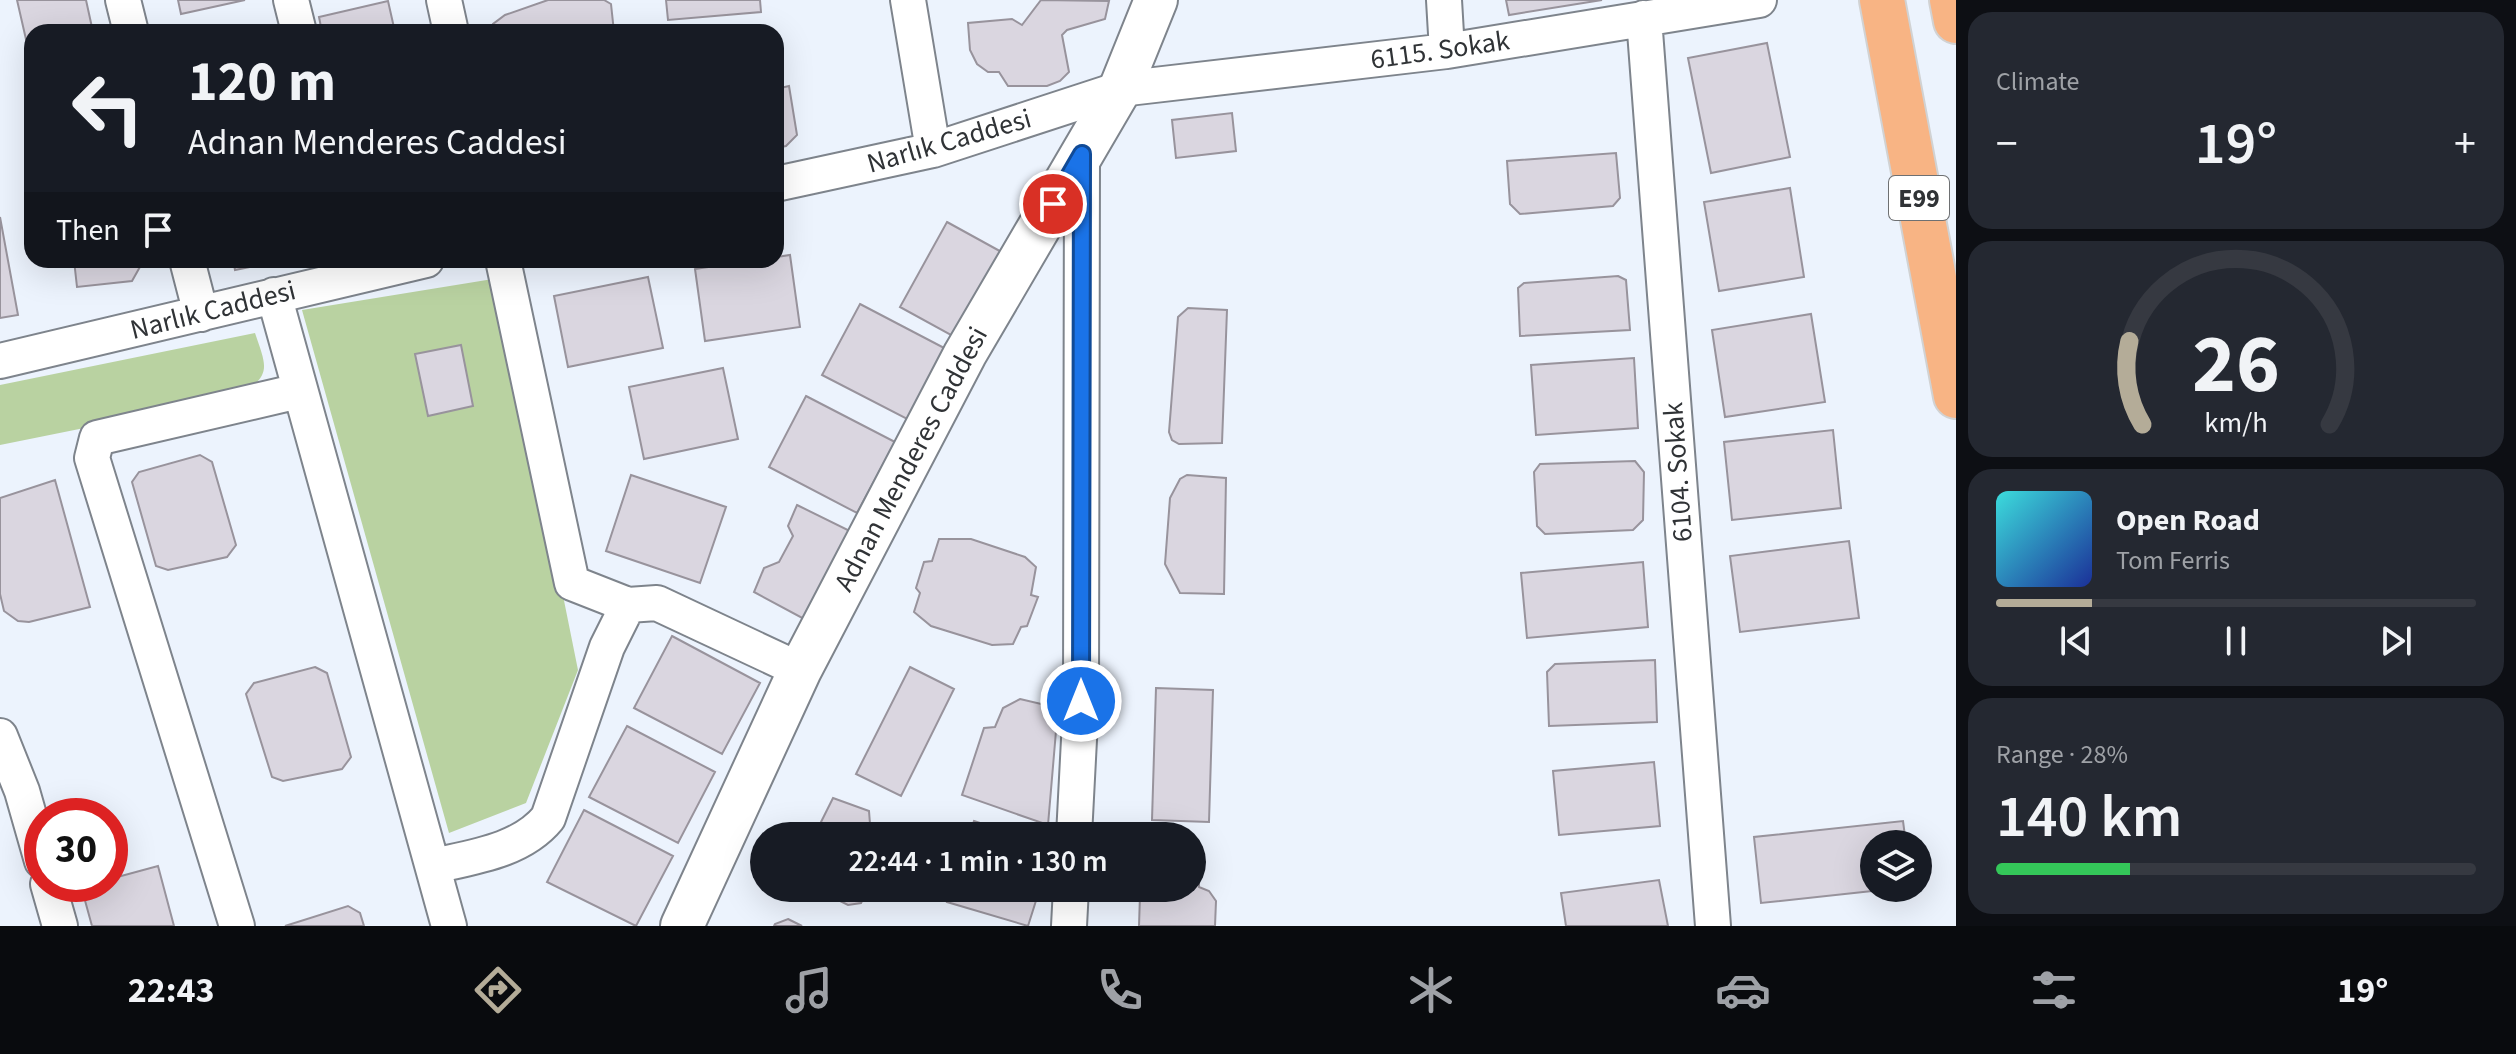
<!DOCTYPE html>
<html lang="en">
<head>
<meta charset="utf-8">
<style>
	body { margin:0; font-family:"Source Sans 3",sans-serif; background:#242831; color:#f1f3f6; height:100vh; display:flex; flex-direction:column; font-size:30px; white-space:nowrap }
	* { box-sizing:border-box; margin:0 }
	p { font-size:26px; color:#9ea1a6 }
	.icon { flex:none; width:44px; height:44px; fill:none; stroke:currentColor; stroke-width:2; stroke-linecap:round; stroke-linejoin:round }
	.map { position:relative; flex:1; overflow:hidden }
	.side { display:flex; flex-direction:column; gap:12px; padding:12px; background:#0d0f14; width:560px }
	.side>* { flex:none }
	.top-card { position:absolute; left:24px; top:24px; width:760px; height:244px; border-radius:24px; box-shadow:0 8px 32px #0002; background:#171b24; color:#f1f3f6; overflow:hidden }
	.tools { position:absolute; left:1860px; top:830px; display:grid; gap:16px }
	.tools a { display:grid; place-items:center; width:72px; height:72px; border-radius:50%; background:#171b24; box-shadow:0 8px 32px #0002; font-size:40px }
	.speed { position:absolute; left:24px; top:798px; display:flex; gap:16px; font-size:40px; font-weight:700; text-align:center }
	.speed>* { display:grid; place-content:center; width:104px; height:104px; border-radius:50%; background:#171b24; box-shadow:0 8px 32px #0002; line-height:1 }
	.speed .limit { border:12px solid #d22; background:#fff; color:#111 }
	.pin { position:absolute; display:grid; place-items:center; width:68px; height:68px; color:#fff; margin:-34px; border:4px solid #fff; border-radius:50%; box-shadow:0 2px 8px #0007 }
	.me { position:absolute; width:88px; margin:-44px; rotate:0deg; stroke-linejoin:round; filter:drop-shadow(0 0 6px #0008) }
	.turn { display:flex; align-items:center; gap:28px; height:168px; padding:0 32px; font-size:36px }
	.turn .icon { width:104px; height:104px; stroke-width:2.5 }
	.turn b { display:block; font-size:56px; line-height:68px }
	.then { display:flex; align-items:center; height:76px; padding:0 32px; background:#0003; gap:16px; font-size:30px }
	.big { font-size:60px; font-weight:600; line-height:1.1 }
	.side .tile { flex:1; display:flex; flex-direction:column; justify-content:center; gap:12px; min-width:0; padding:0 28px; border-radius:24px; background:#242831 }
	.side .dial { align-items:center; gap:0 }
	.dial svg { height:208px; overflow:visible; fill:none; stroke:#363941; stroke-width:7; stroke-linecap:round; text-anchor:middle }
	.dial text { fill:#f1f3f6; stroke:none }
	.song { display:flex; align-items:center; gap:24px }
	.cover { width:96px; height:96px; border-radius:12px; background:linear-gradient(135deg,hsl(180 70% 55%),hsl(230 70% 35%)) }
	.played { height:8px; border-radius:4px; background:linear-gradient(90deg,#b4ac98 20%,#363941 20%) }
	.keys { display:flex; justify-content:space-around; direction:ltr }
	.heat { display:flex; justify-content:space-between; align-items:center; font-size:44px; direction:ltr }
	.charge { height:12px; border-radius:6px; background:linear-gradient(90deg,#34c759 28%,#363941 0) }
	.trip { position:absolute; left:750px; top:822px; width:456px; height:80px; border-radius:40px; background:#171b24; box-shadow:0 8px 32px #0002; font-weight:600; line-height:80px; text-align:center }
	.tab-bar { display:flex; height:128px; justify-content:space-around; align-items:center; background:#090b0e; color:#9ea1a6 }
	.tab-bar .icon { width:56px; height:56px }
	.tab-bar .selected { color:#b4ac98 }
	.tab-bar b { font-size:36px; color:#f1f3f6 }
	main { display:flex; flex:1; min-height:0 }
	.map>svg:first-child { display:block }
	.green { fill:#b9d2a1 }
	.building { fill:#dad6e0; stroke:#98939c; stroke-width:2 }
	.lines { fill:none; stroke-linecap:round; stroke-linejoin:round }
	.minor-casing { stroke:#7e848c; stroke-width:38 }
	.tertiary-casing { stroke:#7e848c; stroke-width:46 }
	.trunk-casing { stroke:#d1d2d3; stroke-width:48 }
	.minor { stroke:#fff; stroke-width:34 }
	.tertiary { stroke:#fff; stroke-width:42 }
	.trunk { stroke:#f8b484; stroke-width:44 }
	.route-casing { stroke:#114b97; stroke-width:20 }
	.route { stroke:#1a73e8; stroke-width:14 }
	.labels { text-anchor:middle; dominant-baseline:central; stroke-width:6; stroke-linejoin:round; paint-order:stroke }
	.shield { fill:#fff; stroke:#6e7072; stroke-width:2 }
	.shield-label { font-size:26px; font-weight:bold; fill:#303336 }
	.street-label { font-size:28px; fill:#303336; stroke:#fff }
</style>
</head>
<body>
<main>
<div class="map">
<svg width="1956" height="926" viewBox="0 0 1956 926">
	<rect width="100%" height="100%" fill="#ecf3fd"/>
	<path class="green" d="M499 278 578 670 526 803 449 833 302 310Z
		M255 333C267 368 272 375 238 397L0 445V385Z"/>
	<path class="building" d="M17 0H86L93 32H32V47L28 48Z
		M178 0H245L181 14Z
		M548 0H604L611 4 614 32H495L493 24 505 15Z
		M666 0H760L761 12 668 20Z
		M1041 0 1109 1 1105 19 1067 30 1062 35 1069 72 1060 81 1047 86H1008L999 72H988L977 64 970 50 968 23 1012 19 1022 25Z
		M1506 0H1602L1509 15Z
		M388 1 395 32H322L319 17Z
		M1767 43 1790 157 1711 173 1688 58Z
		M789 86 797 135 786 146 776 148V89Z
		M1232 113 1236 151 1176 158 1172 120Z
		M1616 153 1620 198 1613 206 1520 214 1510 204 1507 161Z
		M1790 188 1804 277 1719 291 1704 202Z
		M0 217 18 315 0 318Z
		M947 222 1007 255 960 340 900 307Z
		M790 255 800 327 705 341 695 269Z
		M74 260H140L141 265 132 281 77 287Z
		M233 260H284L235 270Z
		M1618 276 1626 280 1630 330 1520 336 1518 288 1524 283Z
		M648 277 663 348 568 367 554 296Z
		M860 304 948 350 911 421 822 375Z
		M1188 308 1227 310 1222 443 1179 444 1172 440 1169 432 1178 317Z
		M1811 314 1825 402 1725 417 1712 330Z
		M461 345 473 406 428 416 415 354Z
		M1634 358 1638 428 1536 435 1531 365Z
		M723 368 738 439 644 459 629 387Z
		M806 396 895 442 857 513 769 467Z
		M1833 430 1841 508 1732 520 1724 442Z
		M200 455 212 462 236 545 227 557 168 570 156 566 132 482 139 472Z
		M1635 461 1644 472 1643 520 1633 530 1545 534 1537 526 1534 472 1540 464Z
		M631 475 726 507 700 583 606 551Z
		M1187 475 1226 478 1224 594 1180 593 1165 564 1170 498 1180 479Z
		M55 480 90 607 29 622 18 621 4 611 0 594V498Z
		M797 505 864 538 821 628 754 592 764 568 779 562 793 536 788 526Z
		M939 539H971L1025 557 1036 567 1031 595 1038 597 1027 626 1021 627 1013 644 992 645 931 626 914 612 920 593 916 588 924 562 932 561Z
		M1849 541 1859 618 1740 632 1730 556Z
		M1643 562 1648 627 1527 638 1521 573Z
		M672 636 760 683 722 754 634 708Z
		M1655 660 1657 722 1549 726 1547 672 1555 664Z
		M315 667 327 673 351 757 342 769 283 781 272 777 246 694 254 683Z
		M910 667 954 689 901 796 856 774Z
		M1156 688 1213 690 1209 822 1152 820Z
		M1020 699 1050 706 1056 731 1048 825 962 795 984 728 995 727 1003 708Z
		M627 726 715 772 678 843 589 797Z
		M1654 762 1660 826 1559 835 1553 771Z
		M833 798 869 811 870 824 891 836H814Z
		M584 810 673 856 636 926 547 882Z
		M974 821 1019 836H969Z
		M1903 821 1906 844H1874V888H1900L1761 903 1754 837Z
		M158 866 174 926H92L81 886 110 884V879Z
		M1192 876 1199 877V887L1209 891 1216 901 1215 926H1139L1140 895 1145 890 1192 888Z
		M1659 880 1668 926H1566L1561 893Z
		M801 888H869L861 903 848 905 832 897 822 901Z
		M952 888H1040L1028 926 947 902Z
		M348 906 360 913 364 926H285Z
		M788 919 802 926H774L775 924Z"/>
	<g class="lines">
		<defs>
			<path id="minor" d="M123 0 131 32
				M291 0 299 32
				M444 0 451 32
				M908 0 933 150
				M1444 0 1447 51
				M1644 18 1713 926
				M776 184 933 150 1120 89 1447 51 1759 0
				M187 260 201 314
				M503 260 572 583 628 605
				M274 295 449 926
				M0 361 426 260
				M0 736 22 791 42 861
				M1074 836 1081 701 1082 154
				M433 866C473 857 521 851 548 818L607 647 628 605 657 603 800 670
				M48 884 60 926
				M237 926 92 458 97 438 299 391
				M1069 926 1071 888"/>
			<path id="tertiary" d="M682 926 800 670 965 354 1120 89 1156 0"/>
			<path id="trunk" d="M1882 0 1956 396
				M1952 0 1956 21"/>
		</defs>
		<use href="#minor" class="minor-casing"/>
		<use href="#tertiary" class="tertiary-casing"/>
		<use href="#trunk" class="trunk-casing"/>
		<use href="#minor" class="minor"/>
		<use href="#tertiary" class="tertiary"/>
		<use href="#trunk" class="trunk"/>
	</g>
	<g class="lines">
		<defs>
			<path id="route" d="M1053 204 1082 154 1081 701"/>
		</defs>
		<use href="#route" class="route-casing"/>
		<use href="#route" class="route"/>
	</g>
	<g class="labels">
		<rect class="shield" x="1889" y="176" width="60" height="44" rx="6"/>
		<g class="shield-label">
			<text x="1919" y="198">E99</text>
		</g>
		<g class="street-label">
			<text transform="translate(1440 50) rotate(-8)">6115. Sokak</text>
			<text transform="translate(949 141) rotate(-16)">Narlık Caddesi</text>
			<text transform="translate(213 310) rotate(-14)">Narlık Caddesi</text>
			<text transform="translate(911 459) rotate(-62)">Adnan Menderes Caddesi</text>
			<text transform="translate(1678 472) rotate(-94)">6104. Sokak</text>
		</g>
	</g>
</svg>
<div class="tools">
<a><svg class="icon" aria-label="layers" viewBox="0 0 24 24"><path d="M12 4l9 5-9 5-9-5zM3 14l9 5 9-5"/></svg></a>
</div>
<div class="speed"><div class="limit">30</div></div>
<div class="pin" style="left:1053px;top:204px;background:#d93025"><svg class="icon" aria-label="arrive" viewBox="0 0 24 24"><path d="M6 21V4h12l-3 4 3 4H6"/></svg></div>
<svg class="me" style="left:1081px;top:701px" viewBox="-20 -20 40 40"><circle r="17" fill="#1a73e8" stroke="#fff" stroke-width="3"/><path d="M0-11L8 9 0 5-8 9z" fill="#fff"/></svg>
<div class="trip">22:44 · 1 min · 130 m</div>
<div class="top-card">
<div class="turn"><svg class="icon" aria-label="left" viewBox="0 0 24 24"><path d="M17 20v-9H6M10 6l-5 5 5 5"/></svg><div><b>120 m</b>Adnan Menderes Caddesi</div></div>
<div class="then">Then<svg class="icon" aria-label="arrive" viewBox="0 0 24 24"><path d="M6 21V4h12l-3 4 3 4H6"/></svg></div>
</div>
</div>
<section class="side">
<div class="tile"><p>Climate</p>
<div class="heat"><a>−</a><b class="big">19°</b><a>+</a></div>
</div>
<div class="tile dial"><svg viewBox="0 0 100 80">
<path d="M14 69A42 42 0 1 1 86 69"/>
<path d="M14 69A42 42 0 0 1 9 37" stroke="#b4ac98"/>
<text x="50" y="56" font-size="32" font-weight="700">26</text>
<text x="50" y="72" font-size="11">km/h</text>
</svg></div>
<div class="tile">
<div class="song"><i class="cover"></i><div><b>Open Road</b><p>Tom Ferris</p></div></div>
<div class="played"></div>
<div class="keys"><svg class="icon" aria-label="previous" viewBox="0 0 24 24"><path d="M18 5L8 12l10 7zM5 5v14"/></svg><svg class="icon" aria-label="pause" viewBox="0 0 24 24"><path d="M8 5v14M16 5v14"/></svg><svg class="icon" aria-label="next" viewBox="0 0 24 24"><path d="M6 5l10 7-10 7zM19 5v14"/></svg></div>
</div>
<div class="tile"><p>Range · 28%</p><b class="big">140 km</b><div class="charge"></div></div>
</section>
</main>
<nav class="tab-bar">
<b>22:43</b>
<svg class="icon selected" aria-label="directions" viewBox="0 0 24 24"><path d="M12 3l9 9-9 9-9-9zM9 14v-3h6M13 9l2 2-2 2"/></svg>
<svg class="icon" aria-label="music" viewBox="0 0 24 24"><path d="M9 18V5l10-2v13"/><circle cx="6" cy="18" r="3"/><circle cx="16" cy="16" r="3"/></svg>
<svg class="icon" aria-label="phone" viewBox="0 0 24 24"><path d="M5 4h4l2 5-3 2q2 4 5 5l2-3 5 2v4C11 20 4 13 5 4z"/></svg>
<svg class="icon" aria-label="climate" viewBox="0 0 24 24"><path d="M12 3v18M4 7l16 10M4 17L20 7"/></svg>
<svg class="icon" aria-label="car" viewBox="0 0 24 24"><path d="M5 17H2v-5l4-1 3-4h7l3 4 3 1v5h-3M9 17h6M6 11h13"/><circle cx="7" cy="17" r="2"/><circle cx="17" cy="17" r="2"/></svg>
<svg class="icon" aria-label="filters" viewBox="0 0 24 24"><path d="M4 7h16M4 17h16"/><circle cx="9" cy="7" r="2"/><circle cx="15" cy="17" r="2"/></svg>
<b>19°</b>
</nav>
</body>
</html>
